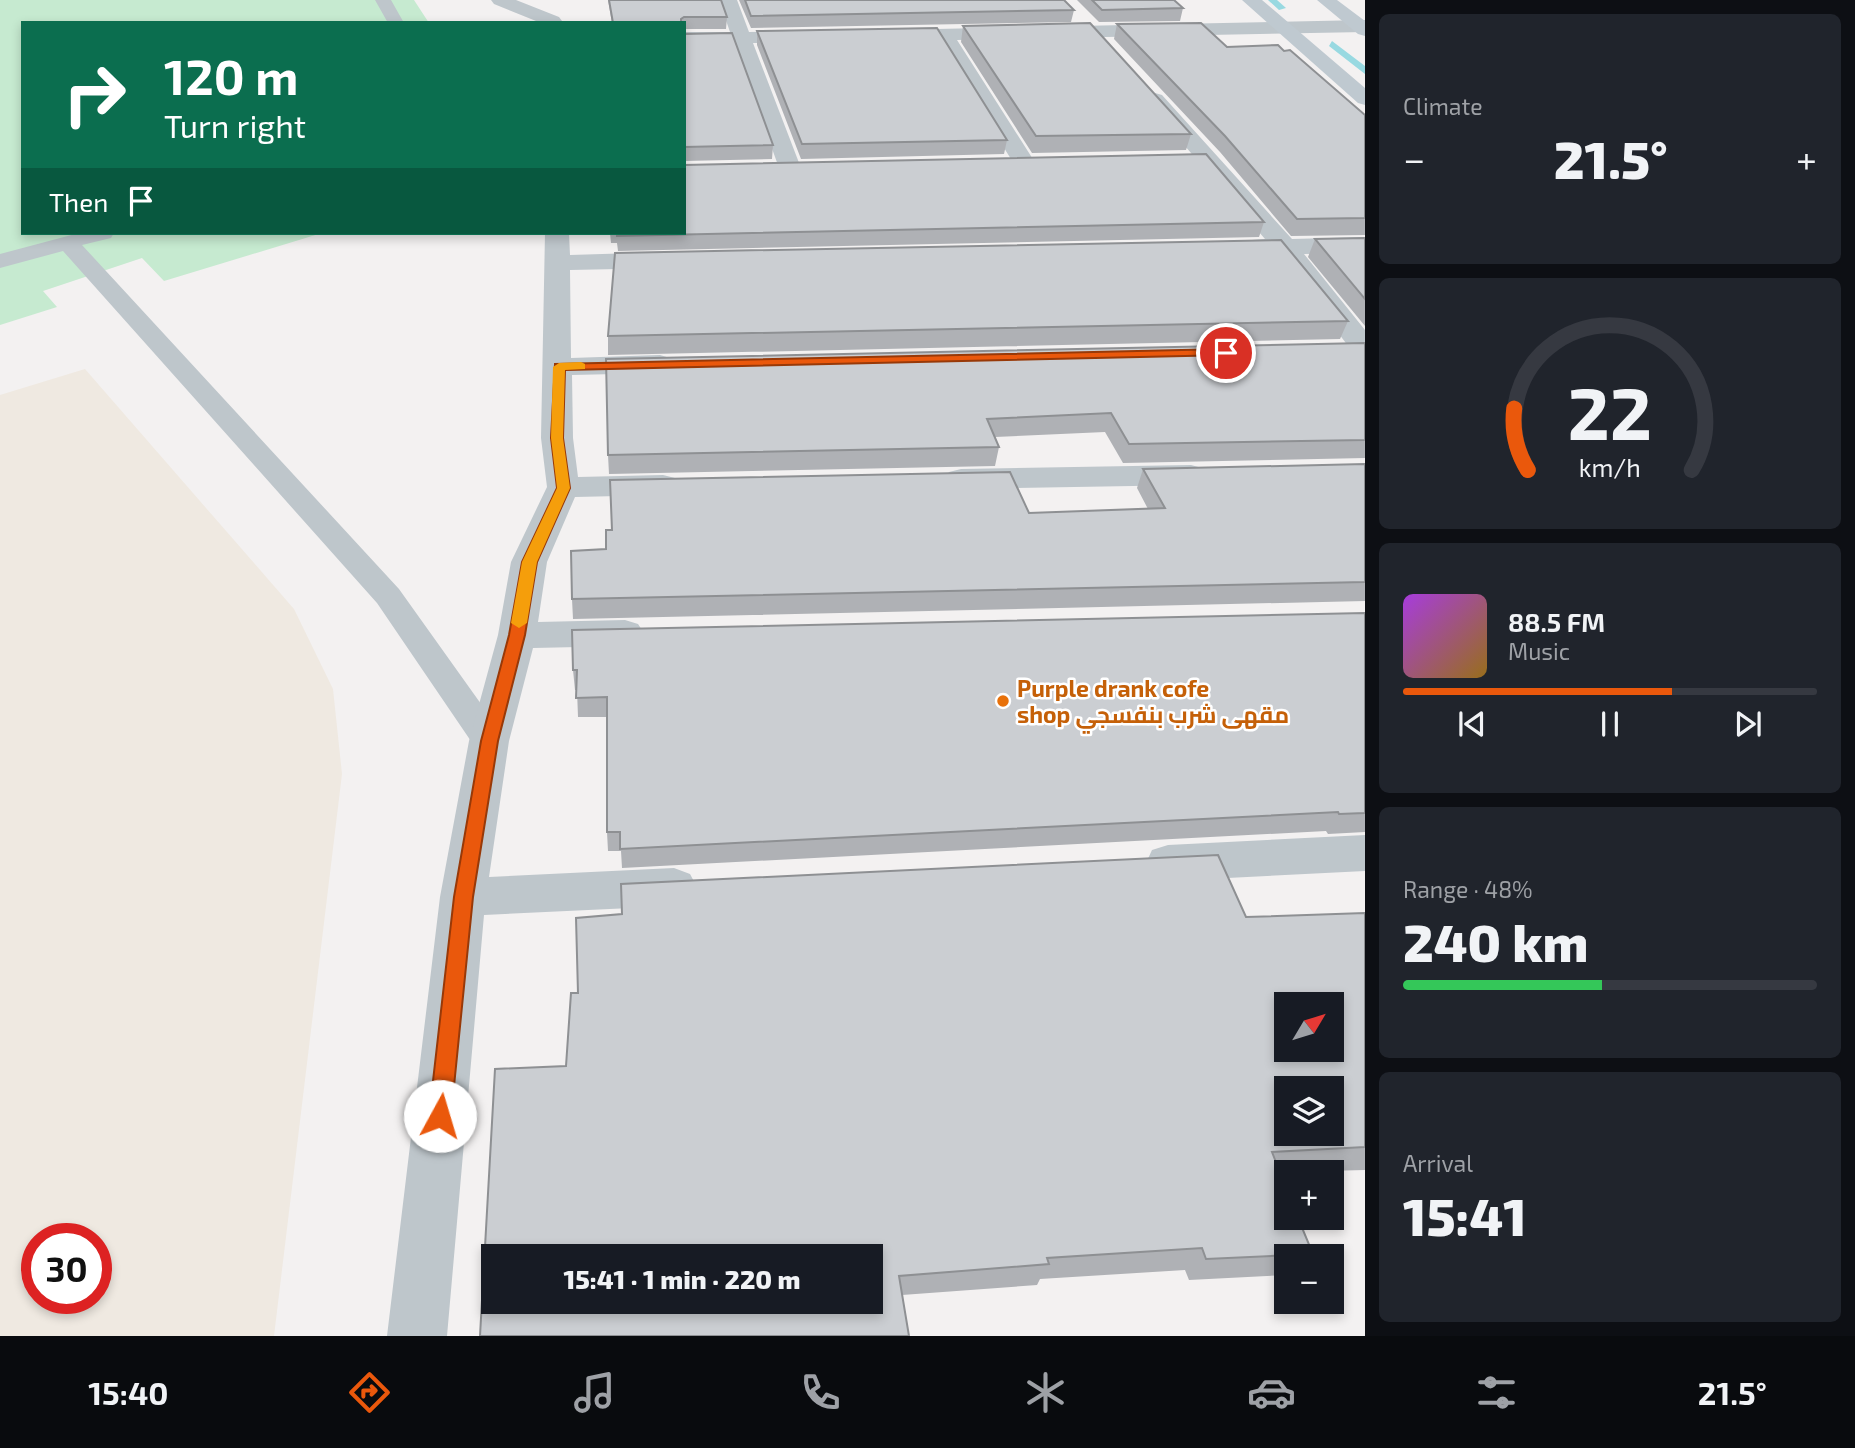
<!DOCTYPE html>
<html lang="en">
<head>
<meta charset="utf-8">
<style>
	body { margin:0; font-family:"Exo 2",Cairo,sans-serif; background:#20242c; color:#f1f3f6; height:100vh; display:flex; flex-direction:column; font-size:26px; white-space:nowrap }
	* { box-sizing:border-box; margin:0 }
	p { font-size:23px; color:#9ea1a6 }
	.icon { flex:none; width:38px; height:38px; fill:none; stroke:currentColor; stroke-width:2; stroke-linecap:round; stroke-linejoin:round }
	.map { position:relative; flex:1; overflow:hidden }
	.side { display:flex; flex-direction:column; gap:14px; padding:14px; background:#0d0f14; width:490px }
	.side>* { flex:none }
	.hud { position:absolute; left:21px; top:21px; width:665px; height:214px; border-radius:0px; box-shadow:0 4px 10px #0003; background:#0b6e4f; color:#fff; overflow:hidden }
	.needle { width:46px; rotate:52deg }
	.controls { position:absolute; left:1274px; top:992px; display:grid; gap:14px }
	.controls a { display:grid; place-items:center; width:70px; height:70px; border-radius:0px; background:#171b24; box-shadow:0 4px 10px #0003; font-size:35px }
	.speed { position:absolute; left:21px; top:1223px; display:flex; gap:14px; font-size:35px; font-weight:700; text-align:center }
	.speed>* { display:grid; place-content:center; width:91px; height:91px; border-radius:50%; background:#171b24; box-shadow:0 4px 10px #0003; line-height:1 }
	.speed .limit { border:10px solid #d22; background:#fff; color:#111 }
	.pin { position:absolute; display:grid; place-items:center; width:60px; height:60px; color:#fff; margin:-30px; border:4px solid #fff; border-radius:50%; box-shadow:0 2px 7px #0007 }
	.me { position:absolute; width:77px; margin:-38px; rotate:6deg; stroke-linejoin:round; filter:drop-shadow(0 0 5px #0008) }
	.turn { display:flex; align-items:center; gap:24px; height:147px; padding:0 28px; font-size:32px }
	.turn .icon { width:91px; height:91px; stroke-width:2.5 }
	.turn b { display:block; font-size:49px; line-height:60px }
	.then { display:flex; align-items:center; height:66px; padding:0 28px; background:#0003; gap:14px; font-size:26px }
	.big { font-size:52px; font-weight:800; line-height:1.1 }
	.side .tile { flex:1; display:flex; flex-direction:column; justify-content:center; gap:10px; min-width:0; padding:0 24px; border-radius:10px; background:#20242c }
	.side .dial { align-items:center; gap:0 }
	.dial svg { height:182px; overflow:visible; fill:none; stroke:#363941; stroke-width:7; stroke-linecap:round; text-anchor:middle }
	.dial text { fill:#f1f3f6; stroke:none }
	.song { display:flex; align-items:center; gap:21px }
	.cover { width:84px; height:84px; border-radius:10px; background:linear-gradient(135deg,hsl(280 70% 55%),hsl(40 70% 35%)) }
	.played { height:7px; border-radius:4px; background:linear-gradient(90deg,#ea580c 65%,#363941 65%) }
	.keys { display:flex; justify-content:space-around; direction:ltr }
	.heat { display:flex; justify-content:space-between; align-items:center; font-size:38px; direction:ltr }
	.charge { height:10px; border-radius:5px; background:linear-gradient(90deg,#34c759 48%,#363941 0) }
	.trip { position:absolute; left:481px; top:1244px; width:402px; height:70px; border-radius:0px; background:#171b24; box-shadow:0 4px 10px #0003; font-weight:800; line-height:70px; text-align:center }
	.tab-bar { display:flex; height:112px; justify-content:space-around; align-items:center; background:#090b0e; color:#9ea1a6 }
	.tab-bar .icon { width:49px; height:49px }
	.tab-bar .active { color:#ea580c }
	.tab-bar b { font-size:32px; color:#f1f3f6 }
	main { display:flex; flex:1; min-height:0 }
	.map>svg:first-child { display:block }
	.green { fill:#c6ead0 }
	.sand { fill:#efe9e1; fill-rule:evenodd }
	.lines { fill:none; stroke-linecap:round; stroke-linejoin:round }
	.stream { fill:#98d9e1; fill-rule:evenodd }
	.service { fill:#bec6cb; fill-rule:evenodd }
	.minor { fill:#bec6cb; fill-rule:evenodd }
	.secondary { fill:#bfc9d0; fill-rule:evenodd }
	.wall { fill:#afb1b5 }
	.building { fill:#cbced2; stroke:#8e9093; stroke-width:2; fill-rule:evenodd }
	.route { fill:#ea580c; stroke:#983908; stroke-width:2 }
	.slow { fill:#f59e0b }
	.food-dot { fill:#e8710a; stroke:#fff; stroke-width:2.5 }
	.labels { text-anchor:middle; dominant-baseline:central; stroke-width:5; stroke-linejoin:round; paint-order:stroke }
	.food-label { font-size:23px; font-weight:bold; fill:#c56008; stroke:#fff; text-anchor:start }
</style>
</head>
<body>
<main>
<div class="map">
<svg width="1365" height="1336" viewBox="0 0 1365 1336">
	<rect width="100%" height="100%" fill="#f3f1f1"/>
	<path class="green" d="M0 0H414L429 23H23V233H322L164 281 142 258 43 291 57 307 0 325Z"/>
	<path class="sand" d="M85 369 294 609 333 689 342 774 274 1336H0V395ZM37 1239H96V1298H37Z"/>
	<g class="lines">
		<path class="stream" d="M1268 0H1277L1286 8 1279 10Z
			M1332 41 1365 66V74L1329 46Z"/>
		<path class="service" d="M375 0H391L404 23H388Z
			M79 233H114L111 238 82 245 399 589 501 732 507 741 501 750 489 754 477 750 377 603 63 251 0 268V254Z"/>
		<path class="minor" d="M491 0H516L559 17 562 21 541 23 494 4Z
			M719 0H737L749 32 808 31 817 37 808 43H753L801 168 798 173H782L779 168 734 43 684 44V32H730Z
			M1365 20V32L957 40 1036 164 1033 169H1017L1014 164 938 41 889 42 880 36 889 30Z
			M1155 93 1162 95 1292 239 1365 237V253L1304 254 1365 330V358L1355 355 1278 254 1226 252 1222 247 1226 242 1265 239 1148 103 1145 99 1148 95Z
			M545 233H569L570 255 667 252 676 255 680 260 676 265 667 268 570 270 571 358 660 355 670 358 674 364 670 370 660 373 572 375 573 438 578 477 663 475 675 478 679 485 675 492 663 495 575 497 547 562 538 622 625 620 638 624 644 633 638 642 625 646 533 648 509 741 489 877 674 868 690 874 697 887 690 900 674 906 484 915 447 1336H387L440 897 469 741 498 635 511 562 547 487 541 438Z
			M1191 465 1202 468 1207 475 1202 482 1191 485 961 489 949 486 945 479 949 472 961 469Z
			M1365 835V871L1168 881 1152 876 1146 863 1152 850 1168 845Z"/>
		<path class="secondary" d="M1242 0H1262L1365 88V105L1358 103Z
			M1317 0H1337L1365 21V36L1358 34Z"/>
	</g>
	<path class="wall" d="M608 0H721L727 17 726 29H684V23H612Z
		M739 0H1064L1074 10 1071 22 751 28Z
		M1077 0H1174L1183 8 1180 21 1099 22Z
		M1117 24 1227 47 1365 115V235L1291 236 1220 152 1114 39Z
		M963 26 1191 134 1186 150 1032 153 961 42Z
		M757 31 1007 140 1004 154 801 159 757 45Z
		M684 34 773 145 772 159 684 161Z
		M1264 222 1259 237 618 251 617 243H611L610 233H684Z
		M1365 238V326L1308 257 1315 239Z
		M1348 321 1340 339 608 355V336Z
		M1365 343V458L1123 463 1105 432 995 437 999 447 995 466 609 474 608 455Z
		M1365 464V601L573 619 572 599 606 549 1029 513 1148 509 1137 488 1143 469Z
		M1365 613V832L1328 834 1326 831 622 868 621 851H608L607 832V717H578L577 690H575L573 670Z
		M1365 913V1170L1286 1172V1173L1281 1174 1313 1254 1310 1256H1286V1275L1189 1280 1185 1270 1040 1279 1037 1285 902 1295 566 1066 1246 917Z"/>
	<path class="building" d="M609 0H721L727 17H684L681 19V23H613Z
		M745 0H1064L1074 10 751 16Z
		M1092 0H1174L1183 8 1102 10Z
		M1090 23 1191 134 1036 136 963 26Z
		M1201 23 1227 47 1278 45 1284 51 1290 50 1365 115V218L1297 219 1225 136 1117 24Z
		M937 28 1007 140 802 144 757 31Z
		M732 33 773 145 684 147V34Z
		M1206 154 1264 222 617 236V233H684V165Z
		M1365 238V299L1315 239Z
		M1281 240 1348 321 608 336 615 253Z
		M1365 343V440L1129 444 1111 413 987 419 999 447 608 455 606 359Z
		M1365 464V582L572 599 571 551 606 549V530H612L610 480 1010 472 1029 513 1165 508 1143 469Z
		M1365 613V813L1339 814 1338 812 620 849V832H607V697L576 698 577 670H573L572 630Z
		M1218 855 1246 917 1365 913V1147L1272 1152 1286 1188V1218H1298L1313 1254 1206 1259 1202 1248 1047 1258 1049 1264 899 1276 909 1336H480L495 1069 566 1066 571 993H578L576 918 622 914 621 884ZM1286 1004H1332V1050H1286ZM1286 1088H1332V1134H1286ZM494 1256H872V1302H494Z"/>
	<path class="route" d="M1226 349 1232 353 1230 355 565 370 563 438 570 488 537 562 525 635 498 741 473 897 451 1116 448 1124 440 1127 432 1124 429 1116 454 897 481 741 509 635 522 562 557 488 551 438 555 364Z"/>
	<path class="slow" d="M581 362 585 364V369L565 370 563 438 570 488 537 562 527 623 519 628 511 623 522 562 557 488 551 438 553 367 559 363Z"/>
	<circle class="food-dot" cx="1003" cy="701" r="7"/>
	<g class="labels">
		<g class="food-label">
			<text x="1017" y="688">Purple drank cofe<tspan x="1017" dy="26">shop مقهى شرب بنفسجي</tspan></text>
		</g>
	</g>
</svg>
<div class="controls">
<a><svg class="needle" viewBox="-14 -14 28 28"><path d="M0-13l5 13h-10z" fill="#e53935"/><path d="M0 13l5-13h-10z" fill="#9ea1a6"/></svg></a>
<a><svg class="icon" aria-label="layers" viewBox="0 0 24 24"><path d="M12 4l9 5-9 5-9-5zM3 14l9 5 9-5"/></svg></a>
<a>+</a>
<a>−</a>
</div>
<div class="speed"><div class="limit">30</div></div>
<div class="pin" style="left:1226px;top:353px;background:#d93025"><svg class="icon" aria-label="arrive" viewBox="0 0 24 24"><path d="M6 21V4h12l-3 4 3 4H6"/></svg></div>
<svg class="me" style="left:440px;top:1116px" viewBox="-20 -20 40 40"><circle r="19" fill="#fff"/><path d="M0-13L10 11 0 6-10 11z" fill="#ea580c"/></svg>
<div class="trip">15:41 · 1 min · 220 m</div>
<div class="hud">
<div class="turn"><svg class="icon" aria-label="right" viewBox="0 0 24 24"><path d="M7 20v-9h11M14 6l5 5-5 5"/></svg><div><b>120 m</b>Turn right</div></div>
<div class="then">Then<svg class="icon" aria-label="arrive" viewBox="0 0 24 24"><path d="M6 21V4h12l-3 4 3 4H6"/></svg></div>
</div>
</div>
<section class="side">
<div class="tile"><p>Climate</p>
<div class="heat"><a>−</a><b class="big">21.5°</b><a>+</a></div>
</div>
<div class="tile dial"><svg viewBox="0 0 100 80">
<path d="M14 69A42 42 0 1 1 86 69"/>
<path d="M14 69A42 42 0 0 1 8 42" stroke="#ea580c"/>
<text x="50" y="56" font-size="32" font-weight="700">22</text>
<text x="50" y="72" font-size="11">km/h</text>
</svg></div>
<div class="tile">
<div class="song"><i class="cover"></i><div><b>88.5 FM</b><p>Music</p></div></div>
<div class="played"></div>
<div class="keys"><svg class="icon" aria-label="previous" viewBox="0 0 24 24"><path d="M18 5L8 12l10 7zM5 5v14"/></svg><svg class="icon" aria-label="pause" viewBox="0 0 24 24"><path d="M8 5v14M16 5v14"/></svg><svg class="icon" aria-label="next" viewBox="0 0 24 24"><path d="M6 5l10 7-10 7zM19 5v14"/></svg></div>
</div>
<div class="tile"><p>Range · 48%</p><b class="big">240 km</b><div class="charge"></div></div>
<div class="tile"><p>Arrival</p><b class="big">15:41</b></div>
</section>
</main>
<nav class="tab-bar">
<b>15:40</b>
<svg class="icon active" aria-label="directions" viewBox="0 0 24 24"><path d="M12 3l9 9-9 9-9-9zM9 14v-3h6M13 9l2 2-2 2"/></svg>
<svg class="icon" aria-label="music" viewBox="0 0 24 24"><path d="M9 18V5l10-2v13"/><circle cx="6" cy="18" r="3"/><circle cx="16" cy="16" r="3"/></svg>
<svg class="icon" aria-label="phone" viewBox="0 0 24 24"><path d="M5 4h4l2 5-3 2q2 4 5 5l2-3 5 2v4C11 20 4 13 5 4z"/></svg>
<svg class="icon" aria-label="climate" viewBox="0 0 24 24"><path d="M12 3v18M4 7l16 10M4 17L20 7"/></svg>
<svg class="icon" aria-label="car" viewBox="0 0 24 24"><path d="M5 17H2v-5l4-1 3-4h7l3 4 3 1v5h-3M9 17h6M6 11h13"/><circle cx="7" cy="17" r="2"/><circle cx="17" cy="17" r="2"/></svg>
<svg class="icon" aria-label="filters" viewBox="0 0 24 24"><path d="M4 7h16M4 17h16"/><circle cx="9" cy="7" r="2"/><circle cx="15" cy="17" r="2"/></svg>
<b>21.5°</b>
</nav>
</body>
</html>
